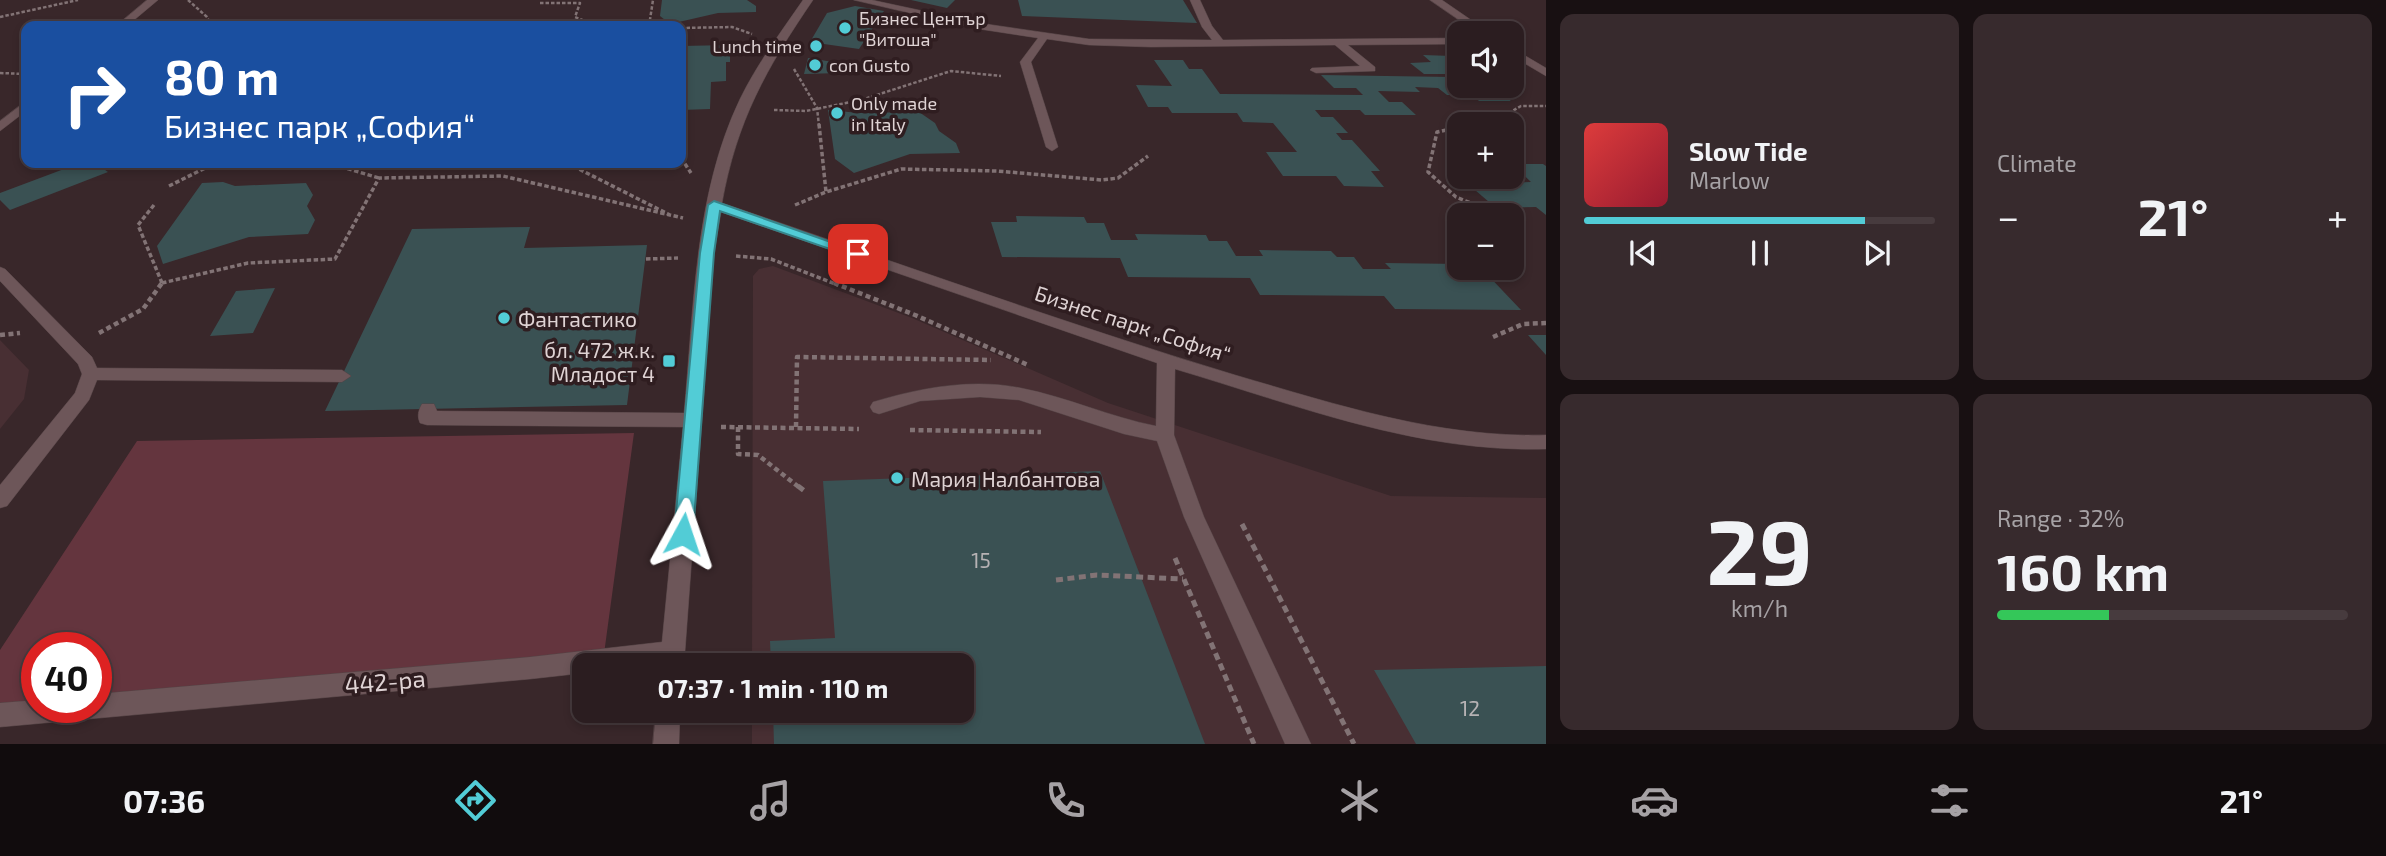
<!DOCTYPE html>
<html lang="en">
<head>
<meta charset="utf-8">
<style>
	body { margin:0; font-family:"Exo 2",sans-serif; background:#372a2d; color:#f1f3f6; height:100vh; display:flex; flex-direction:column; font-size:26px; white-space:nowrap }
	* { box-sizing:border-box; margin:0 }
	p { font-size:23px; color:#a6a2a5 }
	.icon { flex:none; width:38px; height:38px; fill:none; stroke:currentColor; stroke-width:2; stroke-linecap:round; stroke-linejoin:round }
	.map { position:relative; flex:1; overflow:hidden }
	.side { display:flex; flex-direction:column; gap:14px; padding:14px; background:#181012; width:840px }
	.side>* { flex:none }
	.hud { position:absolute; left:21px; top:21px; width:665px; height:147px; border-radius:14px; box-shadow:0 4px 10px #0003,0 0 0 2px #473b3e; background:#1a4fa0; color:#fff; overflow:hidden }
	.buttons { position:absolute; left:1447px; top:21px; display:grid; gap:14px }
	.buttons a { display:grid; place-items:center; width:77px; height:77px; border-radius:14px; background:#2b1d20; box-shadow:0 4px 10px #0003,0 0 0 2px #473b3e; font-size:35px }
	.speed { position:absolute; left:21px; top:632px; display:flex; gap:14px; font-size:35px; font-weight:700; text-align:center }
	.speed>* { display:grid; place-content:center; width:91px; height:91px; border-radius:50%; background:#2b1d20; box-shadow:0 4px 10px #0003,0 0 0 2px #473b3e; line-height:1 }
	.speed .limit { border:10px solid #d22; background:#fff; color:#111 }
	.pin { position:absolute; display:grid; place-items:center; width:60px; height:60px; color:#fff; margin:-30px; border-radius:14px; box-shadow:0 4px 10px #0006 }
	.me { position:absolute; width:77px; margin:-38px; rotate:5deg; stroke-linejoin:round; filter:drop-shadow(0 0 5px #0008) }
	.turn { display:flex; align-items:center; gap:24px; height:147px; padding:0 28px; font-size:32px }
	.turn .icon { width:91px; height:91px; stroke-width:2.5 }
	.turn b { display:block; font-size:49px; line-height:60px }
	.big { font-size:52px; font-weight:700; line-height:1.1 }
	.side .tile { flex:1; display:flex; flex-direction:column; justify-content:center; gap:10px; min-width:0; padding:0 24px; border-radius:14px; background:#372a2d }
	.side .dial { align-items:center; gap:0 }
	.dial b { font-size:91px; line-height:1 }
	.song { display:flex; align-items:center; gap:21px }
	.cover { width:84px; height:84px; border-radius:10px; background:linear-gradient(135deg,hsl(0 70% 55%),hsl(350 70% 35%)) }
	.played { height:7px; border-radius:4px; background:linear-gradient(90deg,#52ccd6 80%,#473b3e 80%) }
	.keys { display:flex; justify-content:space-around; direction:ltr }
	.heat { display:flex; justify-content:space-between; align-items:center; font-size:38px; direction:ltr }
	.charge { height:10px; border-radius:5px; background:linear-gradient(90deg,#34c759 32%,#473b3e 0) }
	.side .tiles { flex:1; display:grid; gap:14px; grid-template-columns:repeat(2,1fr) }
	.trip { position:absolute; left:572px; top:653px; width:402px; height:70px; border-radius:14px; background:#2b1d20; box-shadow:0 4px 10px #0003,0 0 0 2px #473b3e; font-weight:700; line-height:70px; text-align:center }
	.menu { display:flex; height:112px; justify-content:space-around; align-items:center; background:#110c0d; color:#a6a2a5 }
	.menu .icon { width:49px; height:49px }
	.menu .on { color:#52ccd6 }
	.menu b { font-size:32px; color:#f1f3f6 }
	main { display:flex; flex:1; min-height:0 }
	.map>svg:first-child { display:block }
	.built { fill:#482f33 }
	.green { fill:#64353e }
	.building { fill:#3a5153 }
	.lines { fill:none; stroke-linecap:round; stroke-linejoin:round }
	.minor-casing { stroke:#544345; stroke-width:1 }
	.path-far3 { stroke:#827375; stroke-width:2.5; stroke-dasharray:3.5 2; stroke-linecap:butt }
	.path-far2 { stroke:#827375; stroke-width:3.5; stroke-dasharray:4.5 2.5; stroke-linecap:butt }
	.path-far1 { stroke:#827375; stroke-width:4.5; stroke-dasharray:5 3.5; stroke-linecap:butt }
	.path { stroke:#827375; stroke-width:5; stroke-dasharray:7 4.5; stroke-linecap:butt }
	.minor { fill:#6d5659; fill-rule:evenodd }
	.route { fill:#52ccd6; stroke:#35858b; stroke-width:2 }
	.poi-dot { fill:#52ccd6; stroke:#2f1d20; stroke-width:2.5 }
	.labels { text-anchor:middle; dominant-baseline:central; stroke-width:7; stroke-linejoin:round; paint-order:stroke }
	.far-poi-label { font-size:18px; fill:#dfd3d4; stroke:#2f1d20; text-anchor:start }
	.poi-label { font-size:21px; fill:#dfd3d4; stroke:#2f1d20; text-anchor:start }
	.street-label { font-size:21px; fill:#dfd3d4; stroke:#2f1d20 }
	.near-number-label { font-size:21px; fill:#b6b2b4 }
	.near-street-label { font-size:24px; fill:#dfd3d4; stroke:#2f1d20 }
</style>
</head>
<body>
<main>
<div class="map">
<svg width="1546" height="744" viewBox="0 0 1546 744">
	<rect width="100%" height="100%" fill="#39272a"/>
	<path class="built" d="M773 266 912 318 1108 403 1391 496 1546 498V744H752V711L962 710V665H752L753 276 759 269Z
		M0 340 29 370 24 399 0 429Z"/>
	<path class="green" d="M634 433 604 654 96 701V648H37V706L0 710V650L137 441Z"/>
	<path class="building" d="M662 0H747L756 6V12L718 13 670 24 660 16Z
		M911 0H955L947 8Z
		M1018 0H1183L1197 23 1022 16Z
		M855 6 884 11 859 49 810 42 827 13Z
		M730 45V62H726V81L711 82 710 109 681 110V46Z
		M1423 55 1452 56 1460 62V86H1491L1511 101H1479L1473 95H1447L1438 88 1415 87 1420 92 1378 91 1389 102H1402L1416 115H1365L1360 110H1315L1321 117H1333L1348 133H1336L1342 140H1352L1380 171H1371L1384 187 1344 186 1336 176H1283L1266 152H1297L1273 123 1243 122 1237 113H1172L1168 107H1148L1136 85 1172 86 1154 60H1183L1189 69H1202L1220 94 1363 95 1356 88H1334L1321 75 1451 77 1447 74H1424L1410 63 1431 62Z
		M808 58 846 64 840 73 804 74Z
		M828 110 859 113 919 112 935 123 939 131 956 143 960 153 910 154 854 173 835 159Z
		M80 163H95L108 172 10 210 0 200V193Z
		M1512 164H1543L1546 166V215L1536 207 1496 208 1468 184 1531 182Z
		M223 182 235 186 306 183 313 195 307 206 315 220 308 234 249 237 163 264 157 246 202 183Z
		M1016 216 1084 217 1087 223H1104L1111 240H1138L1135 234 1206 235 1209 241H1227L1236 256H1263L1259 250 1331 251 1337 257H1354L1363 269H1391L1385 263 1460 264V268L1465 270H1483L1521 310 1395 309 1384 296 1260 295 1250 278 1128 277 1120 258 1002 257 991 222H1017Z
		M530 227 524 248 647 245 627 405 325 411 412 229Z
		M275 288 253 333 210 336 236 291Z
		M1528 335H1546V355Z
		M1100 471 1205 744H774L773 710H962V665H771L770 641 835 638 823 481Z
		M1546 666V744H1416L1374 670Z"/>
	<g class="lines">
		<defs>
			<path id="minor" d="M147 0H158L127 26H116Z
				M803 0H813C766 69 737 120 722 203 893 261 1063 323 1235 375 1338 405 1438 438 1546 435V449C1418 453 1296 405 1175 369L1174 435 1204 517 1311 744H1285L1184 517 1157 441 1124 434 1019 400 980 397 920 401 879 414 873 412 870 407 873 402C919 388 972 378 1021 388 1067 397 1110 417 1156 426L1157 363 721 212 714 253 684 665H584V673L530 679 0 727V703L37 700V707H96V694L530 657 662 642 683 427 427 425 420 423C417 416 418 411 422 404H434L437 411 684 413C694 309 694 195 740 99 757 64 781 32 803 0Z
				M854 0H872L979 23 1089 39 1212 40 1202 27 1190 0H1200L1212 26 1223 40 1460 38V44L1348 45 1375 67V71L1316 73 1310 70 1312 68 1360 66 1335 45 1151 47 1089 45 1047 39 1031 62 1058 147 1052 151 1046 147 1020 62 1038 38 979 29Z
				M1430 0H1442L1490 33H1478Z
				M1512 48 1546 68V76L1512 56Z
				M26 101V111L0 131V121Z
				M0 267 5 269 92 357 97 368 342 370 351 376 342 382 97 380 89 400 7 506 0 508V485L75 393 82 374 78 364 0 281Z
				M656 710H680L679 744H653Z"/>
		</defs>
		<use href="#minor" class="minor-casing"/>
		<path class="path-far3" d="M188 0 207 17 211 26
			M540 3H580L575 17 597 26
			M0 17 78 0
			M649 26 653 0
			M681 28 732 27 752 34
			M794 69 817 108 819 126
			M0 73 26 74
			M774 110 806 111 861 100 951 71 1001 76
			M1472 124 1502 117 1521 106H1546"/>
		<path class="path-far2" d="M819 124 826 192
			M1460 127 1437 132 1428 172 1456 197 1500 215
			M681 158 691 173
			M313 163 335 165 379 178
			M567 163 670 215 683 218
			M169 186 215 163
			M154 205 138 225 162 283 160 285
			M795 205 826 192 901 169 997 171 1102 180 1118 178 1148 156
			M736 256 771 259 838 285
			M646 259 678 258
			M162 283 248 263 335 259 379 178 503 176 670 215"/>
		<path class="path-far1" d="M834 283 915 315 1028 365
			M99 333 143 309 162 283
			M0 335 20 333
			M1493 337 1523 324 1546 323
			M721 427 859 429
			M738 427V454L758 455 800 488
			M796 427 797 357 991 360
			M910 430 1041 432"/>
		<path class="path" d="M798 486 807 493
			M1242 524 1354 744
			M1175 558 1254 744
			M1056 580 1097 575 1183 579"/>
		<use href="#minor" class="minor"/>
	</g>
	<path class="route" d="M714 201 865 254 863 257H853L720 211 714 253 693 534 690 540 683 542 676 540 674 534 700 253 708 205Z"/>
	<g class="poi-dot">
		<circle cx="845" cy="28" r="7"/>
		<circle cx="816" cy="46" r="7"/>
		<circle cx="815" cy="65" r="7"/>
		<circle cx="837" cy="113" r="7"/>
		<circle cx="504" cy="318" r="7"/>
		<rect x="662" y="354" width="14" height="14" rx="3.5"/>
		<circle cx="897" cy="478" r="7"/>
	</g>
	<g class="labels">
		<g class="far-poi-label">
			<text x="859" y="18">Бизнес Център<tspan x="859" dy="21">"Витоша"</tspan></text>
			<text x="802" y="46" text-anchor="end">Lunch time</text>
			<text x="829" y="65">con Gusto</text>
			<text x="851" y="103">Only made<tspan x="851" dy="21">in Italy</tspan></text>
		</g>
		<g class="poi-label">
			<text x="518" y="318">Фантастико</text>
			<text x="655" y="349" text-anchor="end">бл. 472 ж.к.<tspan x="655" dy="24">Младост 4</tspan></text>
			<text x="911" y="478">Мария Налбантова</text>
		</g>
		<g class="street-label">
			<text transform="translate(1133 323) rotate(18)">Бизнес парк „София“</text>
		</g>
		<g class="near-number-label">
			<text x="981" y="559">15</text>
			<text x="1470" y="707">12</text>
		</g>
		<g class="near-street-label">
			<text transform="translate(385 681) rotate(-5)">442-ра</text>
		</g>
	</g>
</svg>
<div class="buttons">
<a><svg class="icon" aria-label="sound" viewBox="0 0 24 24"><path d="M4 9h4l5-4v14l-5-4H4zM17 9q2 3 0 6"/></svg></a>
<a>+</a>
<a>−</a>
</div>
<div class="speed"><div class="limit">40</div></div>
<div class="pin" style="left:858px;top:254px;background:#d93025"><svg class="icon" aria-label="arrive" viewBox="0 0 24 24"><path d="M6 21V4h12l-3 4 3 4H6"/></svg></div>
<svg class="me" style="left:683px;top:534px" viewBox="-20 -20 40 40"><path d="M0-17L14 15 0 8-14 15z" fill="#52ccd6" stroke="#fff" stroke-width="4"/></svg>
<div class="trip">07:37 · 1 min · 110 m</div>
<div class="hud">
<div class="turn"><svg class="icon" aria-label="right" viewBox="0 0 24 24"><path d="M7 20v-9h11M14 6l5 5-5 5"/></svg><div><b>80 m</b>Бизнес парк „София“</div></div>
</div>
</div>
<section class="side">
<div class="tiles">
<div class="tile">
<div class="song"><i class="cover"></i><div><b>Slow Tide</b><p>Marlow</p></div></div>
<div class="played"></div>
<div class="keys"><svg class="icon" aria-label="previous" viewBox="0 0 24 24"><path d="M18 5L8 12l10 7zM5 5v14"/></svg><svg class="icon" aria-label="pause" viewBox="0 0 24 24"><path d="M8 5v14M16 5v14"/></svg><svg class="icon" aria-label="next" viewBox="0 0 24 24"><path d="M6 5l10 7-10 7zM19 5v14"/></svg></div>
</div>
<div class="tile"><p>Climate</p>
<div class="heat"><a>−</a><b class="big">21°</b><a>+</a></div>
</div>
<div class="tile dial"><b>29</b><p>km/h</p></div>
<div class="tile"><p>Range · 32%</p><b class="big">160 km</b><div class="charge"></div></div>
</div>
</section>
</main>
<nav class="menu">
<b>07:36</b>
<svg class="icon on" aria-label="directions" viewBox="0 0 24 24"><path d="M12 3l9 9-9 9-9-9zM9 14v-3h6M13 9l2 2-2 2"/></svg>
<svg class="icon" aria-label="music" viewBox="0 0 24 24"><path d="M9 18V5l10-2v13"/><circle cx="6" cy="18" r="3"/><circle cx="16" cy="16" r="3"/></svg>
<svg class="icon" aria-label="phone" viewBox="0 0 24 24"><path d="M5 4h4l2 5-3 2q2 4 5 5l2-3 5 2v4C11 20 4 13 5 4z"/></svg>
<svg class="icon" aria-label="climate" viewBox="0 0 24 24"><path d="M12 3v18M4 7l16 10M4 17L20 7"/></svg>
<svg class="icon" aria-label="car" viewBox="0 0 24 24"><path d="M5 17H2v-5l4-1 3-4h7l3 4 3 1v5h-3M9 17h6M6 11h13"/><circle cx="7" cy="17" r="2"/><circle cx="17" cy="17" r="2"/></svg>
<svg class="icon" aria-label="filters" viewBox="0 0 24 24"><path d="M4 7h16M4 17h16"/><circle cx="9" cy="7" r="2"/><circle cx="15" cy="17" r="2"/></svg>
<b>21°</b>
</nav>
</body>
</html>
